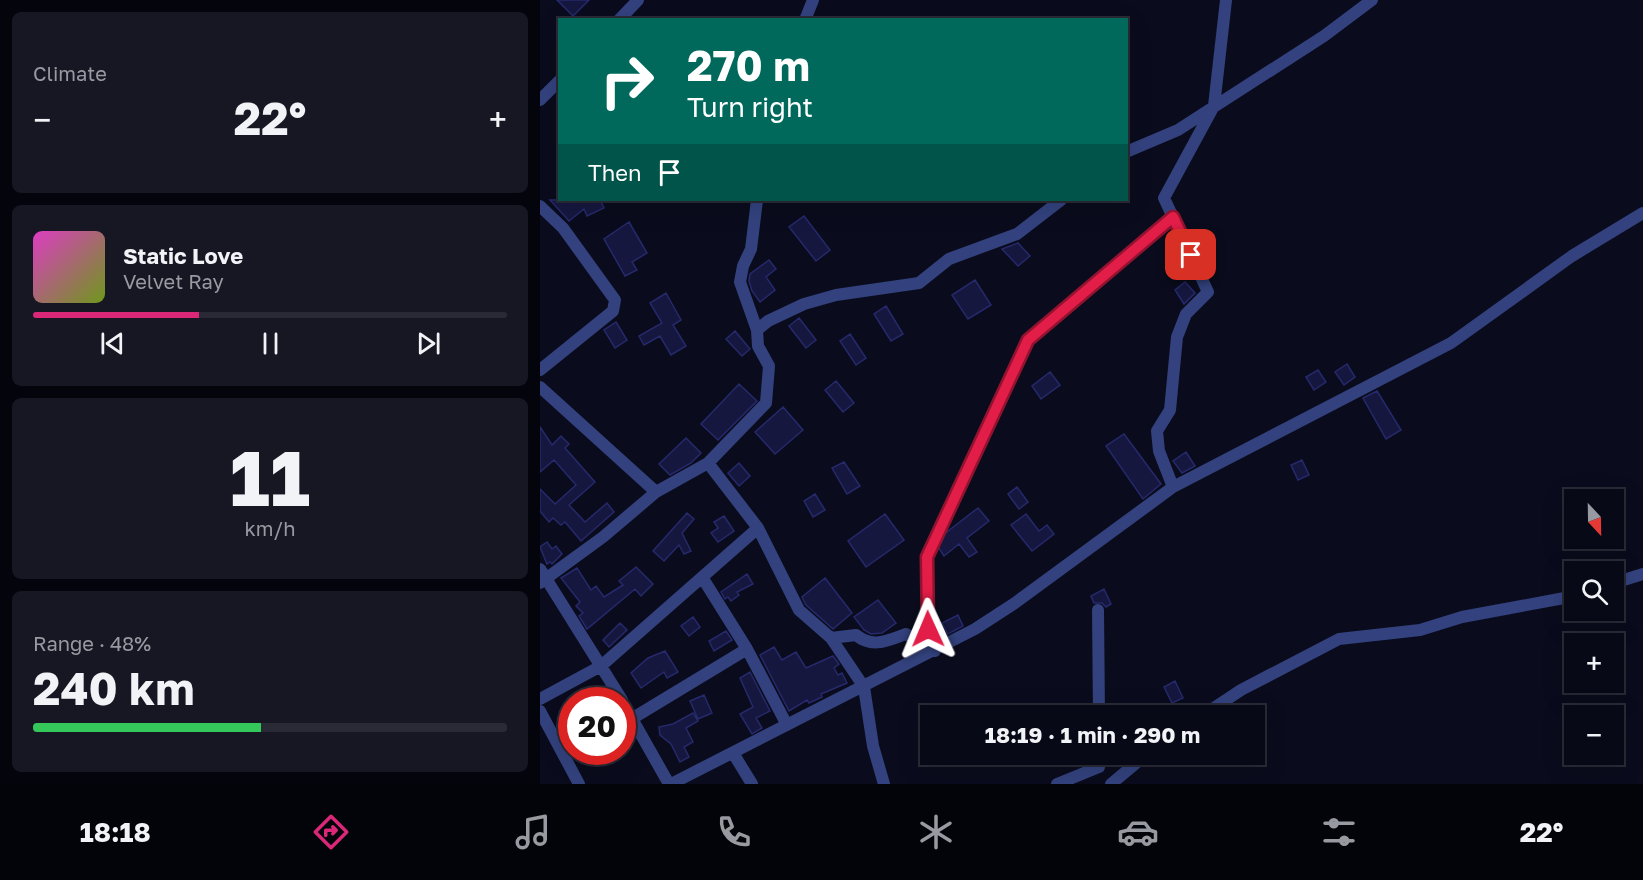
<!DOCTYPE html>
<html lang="en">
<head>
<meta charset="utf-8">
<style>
	body { margin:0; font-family:"Golos Text",sans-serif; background:#161723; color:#f1f3f6; height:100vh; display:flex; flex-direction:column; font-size:22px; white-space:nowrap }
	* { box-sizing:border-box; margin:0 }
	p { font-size:20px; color:#989aa1 }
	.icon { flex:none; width:33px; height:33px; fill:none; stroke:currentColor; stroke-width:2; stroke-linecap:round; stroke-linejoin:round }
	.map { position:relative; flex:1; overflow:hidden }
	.sheet { display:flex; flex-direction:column; gap:12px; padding:12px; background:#04050c; width:540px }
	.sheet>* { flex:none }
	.guide { position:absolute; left:18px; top:18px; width:570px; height:183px; border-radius:0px; box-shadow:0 6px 24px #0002,0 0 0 2px #292a35; background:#00695c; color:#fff; overflow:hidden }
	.needle { width:39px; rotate:158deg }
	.controls { position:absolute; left:1024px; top:489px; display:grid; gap:12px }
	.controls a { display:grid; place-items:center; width:60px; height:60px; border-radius:0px; background:#080916; box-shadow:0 6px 24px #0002,0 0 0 2px #292a35; font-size:30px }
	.speed { position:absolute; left:18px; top:687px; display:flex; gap:12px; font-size:30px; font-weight:700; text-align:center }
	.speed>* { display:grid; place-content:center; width:78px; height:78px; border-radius:50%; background:#080916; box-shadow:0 6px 24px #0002,0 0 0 2px #292a35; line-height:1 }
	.speed .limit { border:9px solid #d22; background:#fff; color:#111 }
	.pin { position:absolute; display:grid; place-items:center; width:51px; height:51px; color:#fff; margin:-26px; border-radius:12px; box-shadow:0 3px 9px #0006 }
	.me { position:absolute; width:66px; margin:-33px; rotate:359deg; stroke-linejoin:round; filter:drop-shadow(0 0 4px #0008) }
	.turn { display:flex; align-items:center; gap:21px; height:126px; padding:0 30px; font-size:27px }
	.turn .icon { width:78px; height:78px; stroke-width:2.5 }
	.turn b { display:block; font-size:42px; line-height:51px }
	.then { display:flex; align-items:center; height:57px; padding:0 30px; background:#0003; gap:12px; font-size:22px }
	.big { font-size:45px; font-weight:700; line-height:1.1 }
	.sheet .card { flex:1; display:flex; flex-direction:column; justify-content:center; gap:9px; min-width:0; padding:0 21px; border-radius:9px; background:#161723 }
	.sheet .dial { align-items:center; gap:0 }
	.dial b { font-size:78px; line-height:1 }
	.song { display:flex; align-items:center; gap:18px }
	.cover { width:72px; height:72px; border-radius:9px; background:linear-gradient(135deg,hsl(310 70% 55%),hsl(80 70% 35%)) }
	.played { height:6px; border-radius:3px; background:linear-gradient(90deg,#db2777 35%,#292a35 35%) }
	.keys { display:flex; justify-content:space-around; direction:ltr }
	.heat { display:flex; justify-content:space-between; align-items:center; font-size:33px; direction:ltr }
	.charge { height:9px; border-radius:4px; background:linear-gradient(90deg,#34c759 48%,#292a35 0) }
	.trip { position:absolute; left:380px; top:705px; width:345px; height:60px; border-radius:0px; background:#080916; box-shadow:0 6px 24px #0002,0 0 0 2px #292a35; font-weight:700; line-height:60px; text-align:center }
	.tab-bar { display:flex; height:96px; justify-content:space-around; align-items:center; background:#030409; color:#989aa1 }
	.tab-bar .icon { width:42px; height:42px }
	.tab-bar .current { color:#db2777 }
	.tab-bar b { font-size:27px; color:#f1f3f6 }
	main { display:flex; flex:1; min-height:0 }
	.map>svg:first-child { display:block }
	.building { fill:#16173e; stroke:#26296b; stroke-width:1.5 }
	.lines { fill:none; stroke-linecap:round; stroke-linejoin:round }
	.service { stroke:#33427e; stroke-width:7 }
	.minor { stroke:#33427e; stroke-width:12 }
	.tertiary { stroke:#33427e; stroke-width:12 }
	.route-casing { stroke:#92132f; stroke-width:15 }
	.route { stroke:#e11d48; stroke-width:10 }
</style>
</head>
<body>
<main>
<section class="sheet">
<div class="card"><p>Climate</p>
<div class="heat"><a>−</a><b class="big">22°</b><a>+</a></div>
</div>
<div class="card">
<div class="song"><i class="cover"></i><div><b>Static Love</b><p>Velvet Ray</p></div></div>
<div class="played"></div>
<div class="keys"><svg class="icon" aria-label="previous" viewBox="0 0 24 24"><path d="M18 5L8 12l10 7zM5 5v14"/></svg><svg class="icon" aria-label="pause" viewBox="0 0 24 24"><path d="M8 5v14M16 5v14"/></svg><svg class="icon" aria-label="next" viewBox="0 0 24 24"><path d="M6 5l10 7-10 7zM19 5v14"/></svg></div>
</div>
<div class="card dial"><b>11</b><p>km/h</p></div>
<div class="card"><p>Range · 48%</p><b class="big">240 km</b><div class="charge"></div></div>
</section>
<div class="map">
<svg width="1103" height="784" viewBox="0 0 1103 784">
	<rect width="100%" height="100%" fill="#0a0c1d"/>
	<path class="building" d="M17 0H49L33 16Z
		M10 200H60L64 208 47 216 44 209 29 221Z
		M264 216 290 250 276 261 249 227Z
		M89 222 107 253 92 262 97 270 85 276 64 239Z
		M478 243 490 256 478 266 462 249Z
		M229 260 236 269 226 277 235 290 220 302 212 291 209 281 210 274Z
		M435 280 451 305 428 319 412 295Z
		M645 282 655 293 644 304 635 290Z
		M126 293 141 320 133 325 146 346 131 355 120 336 104 345 99 336 122 323 110 303Z
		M346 306 363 334 351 341 334 314Z
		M259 318 276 340 266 348 249 326Z
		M76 322 87 340 75 348 64 330Z
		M195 331 210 349 202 356 186 339Z
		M310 334 326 358 316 365 300 341Z
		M807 364 815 377 804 385 795 372Z
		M778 370 786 382 774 390 766 377Z
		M510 372 520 385 501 399 492 386Z
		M296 381 314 403 303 412 285 390Z
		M199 384 217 401 178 440 161 424Z
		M837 391 861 430 846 439 823 398Z
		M243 407 263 430 235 454 215 432Z
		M0 427 12 445 21 436 29 444 25 448 55 482 29 505 45 522 67 503 74 512 41 541 25 522 21 525 13 518 9 522 0 511V489L15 504 36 485 14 460 0 472Z
		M584 434 621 484 603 499 566 446Z
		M146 438 161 453 151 463 130 475 119 464Z
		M646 452 655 466 642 473 633 461Z
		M762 460 769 475 758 480 751 465Z
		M304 462 320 486 307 494 292 468Z
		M199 463 210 476 199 486 188 473Z
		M477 487 488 502 479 509 468 494Z
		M275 494 285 510 273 517 264 501Z
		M438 508 449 521 427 538 437 552 429 557 419 544 404 556 398 547 403 535Z
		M147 513 154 519 142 533 151 551 144 554 139 545 124 561 113 551Z
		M345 514 364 540 326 567 308 541Z
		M486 514 499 531 507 525 514 534 492 551 471 525Z
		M184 516 194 531 178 542 171 533 178 528 174 522Z
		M7 542 12 549 16 546 22 554 12 564 10 562 7 564 0 547Z
		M96 567 113 584 101 596 95 589 47 629 39 616 43 613 36 606 40 602 21 578 37 568 51 590 56 586 64 597 83 585 79 581Z
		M207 574 213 584 197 592 199 595 191 601 188 597 185 599 181 592Z
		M285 578 312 613 293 629 266 605 262 597Z
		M564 589 571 604 566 607 562 603H554L551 596Z
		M338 600 356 623 342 633 331 634 324 630 314 617Z
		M418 615 423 626 408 634 402 623Z
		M153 617 160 627 149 636 141 626Z
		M80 623 87 630 69 647 63 640Z
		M186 631 192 640 174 651 169 641Z
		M234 647 242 660 256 652 266 668 293 656 299 664 294 668 298 675 302 673 307 683 281 694 282 697 269 703 267 700 249 711 220 655Z
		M125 651 138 672 127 678 124 672 101 688 91 673 108 658Z
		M210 672 230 711 216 718 222 728 212 734 200 714 213 707 200 678Z
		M635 681 643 698 632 703 624 687Z
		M164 695 172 713 158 719 150 701Z
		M153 713 158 721 146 728 153 742 144 747 149 757 140 762 131 744 120 735 119 727 133 724Z"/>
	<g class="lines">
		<path class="service" d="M395 651 388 629 387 557 488 340 633 217"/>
		<path class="minor" d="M265 20 273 0
			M586 152 638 130 784 36 832 0
			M0 206 23 228 75 300 73 311 0 370
			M217 330 200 282 203 266 211 249 217 200
			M0 387 116 492
			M168 463 218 528 259 610 291 638 316 635C333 649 348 640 366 634L395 651
			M633 487 619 451 617 431 630 410 637 337 646 314 668 292 624 198 674 106 686 0
			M0 569 82 700
			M162 577 207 649 247 725
			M0 583 63 537 116 492 168 463 226 403 229 366 218 346 217 330 228 321 264 304 296 295 379 283 409 259 477 234 521 200
			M1074 583 1103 574
			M558 610 559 716
			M291 638 324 687 333 746 344 784
			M0 699 61 666 218 528
			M82 701 129 784
			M0 711 39 784
			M662 716 701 690 799 639 880 630 922 617 1035 596
			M93 718 207 649
			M193 753 212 784
			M131 784 435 629 475 603 633 487 911 343 1032 256 1103 213
			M517 784 559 767V754
			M571 784 607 754"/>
		<path class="tertiary" d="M79 20 98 0
			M0 100 20 80"/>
	</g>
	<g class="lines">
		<defs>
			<path id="route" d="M388 629 387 557 488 340 633 217 651 255"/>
		</defs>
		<use href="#route" class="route-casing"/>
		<use href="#route" class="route"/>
	</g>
</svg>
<div class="controls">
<a><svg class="needle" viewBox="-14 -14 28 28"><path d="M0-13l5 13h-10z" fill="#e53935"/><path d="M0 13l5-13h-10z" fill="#989aa1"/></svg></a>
<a><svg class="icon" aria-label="search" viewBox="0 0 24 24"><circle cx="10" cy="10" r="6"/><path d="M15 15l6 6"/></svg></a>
<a>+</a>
<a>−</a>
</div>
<div class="speed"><div class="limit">20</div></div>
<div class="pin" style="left:651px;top:255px;background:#d93025"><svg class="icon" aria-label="arrive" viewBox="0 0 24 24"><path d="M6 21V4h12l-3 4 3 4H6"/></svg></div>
<svg class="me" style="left:388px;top:629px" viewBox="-20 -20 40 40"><path d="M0-17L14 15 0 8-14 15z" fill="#e11d48" stroke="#fff" stroke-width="4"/></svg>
<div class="trip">18:19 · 1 min · 290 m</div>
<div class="guide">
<div class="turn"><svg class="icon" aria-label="right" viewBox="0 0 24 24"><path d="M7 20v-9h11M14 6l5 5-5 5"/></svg><div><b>270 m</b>Turn right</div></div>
<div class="then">Then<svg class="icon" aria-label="arrive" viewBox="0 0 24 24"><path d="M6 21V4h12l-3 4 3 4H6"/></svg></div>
</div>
</div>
</main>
<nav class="tab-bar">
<b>18:18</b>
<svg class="icon current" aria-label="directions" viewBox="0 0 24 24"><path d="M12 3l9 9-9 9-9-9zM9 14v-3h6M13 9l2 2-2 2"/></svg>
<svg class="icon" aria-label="music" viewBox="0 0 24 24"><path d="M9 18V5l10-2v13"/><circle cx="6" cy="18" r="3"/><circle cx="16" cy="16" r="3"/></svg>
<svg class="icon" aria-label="phone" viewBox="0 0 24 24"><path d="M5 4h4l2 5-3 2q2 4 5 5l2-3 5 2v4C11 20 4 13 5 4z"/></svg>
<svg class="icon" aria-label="climate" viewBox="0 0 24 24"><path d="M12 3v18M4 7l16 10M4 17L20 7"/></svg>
<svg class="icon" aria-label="car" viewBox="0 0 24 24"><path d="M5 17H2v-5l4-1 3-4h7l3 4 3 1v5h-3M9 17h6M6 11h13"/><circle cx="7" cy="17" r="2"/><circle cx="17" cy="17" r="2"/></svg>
<svg class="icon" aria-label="filters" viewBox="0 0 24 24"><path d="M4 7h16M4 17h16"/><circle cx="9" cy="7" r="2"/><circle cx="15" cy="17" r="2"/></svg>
<b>22°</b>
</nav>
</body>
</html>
